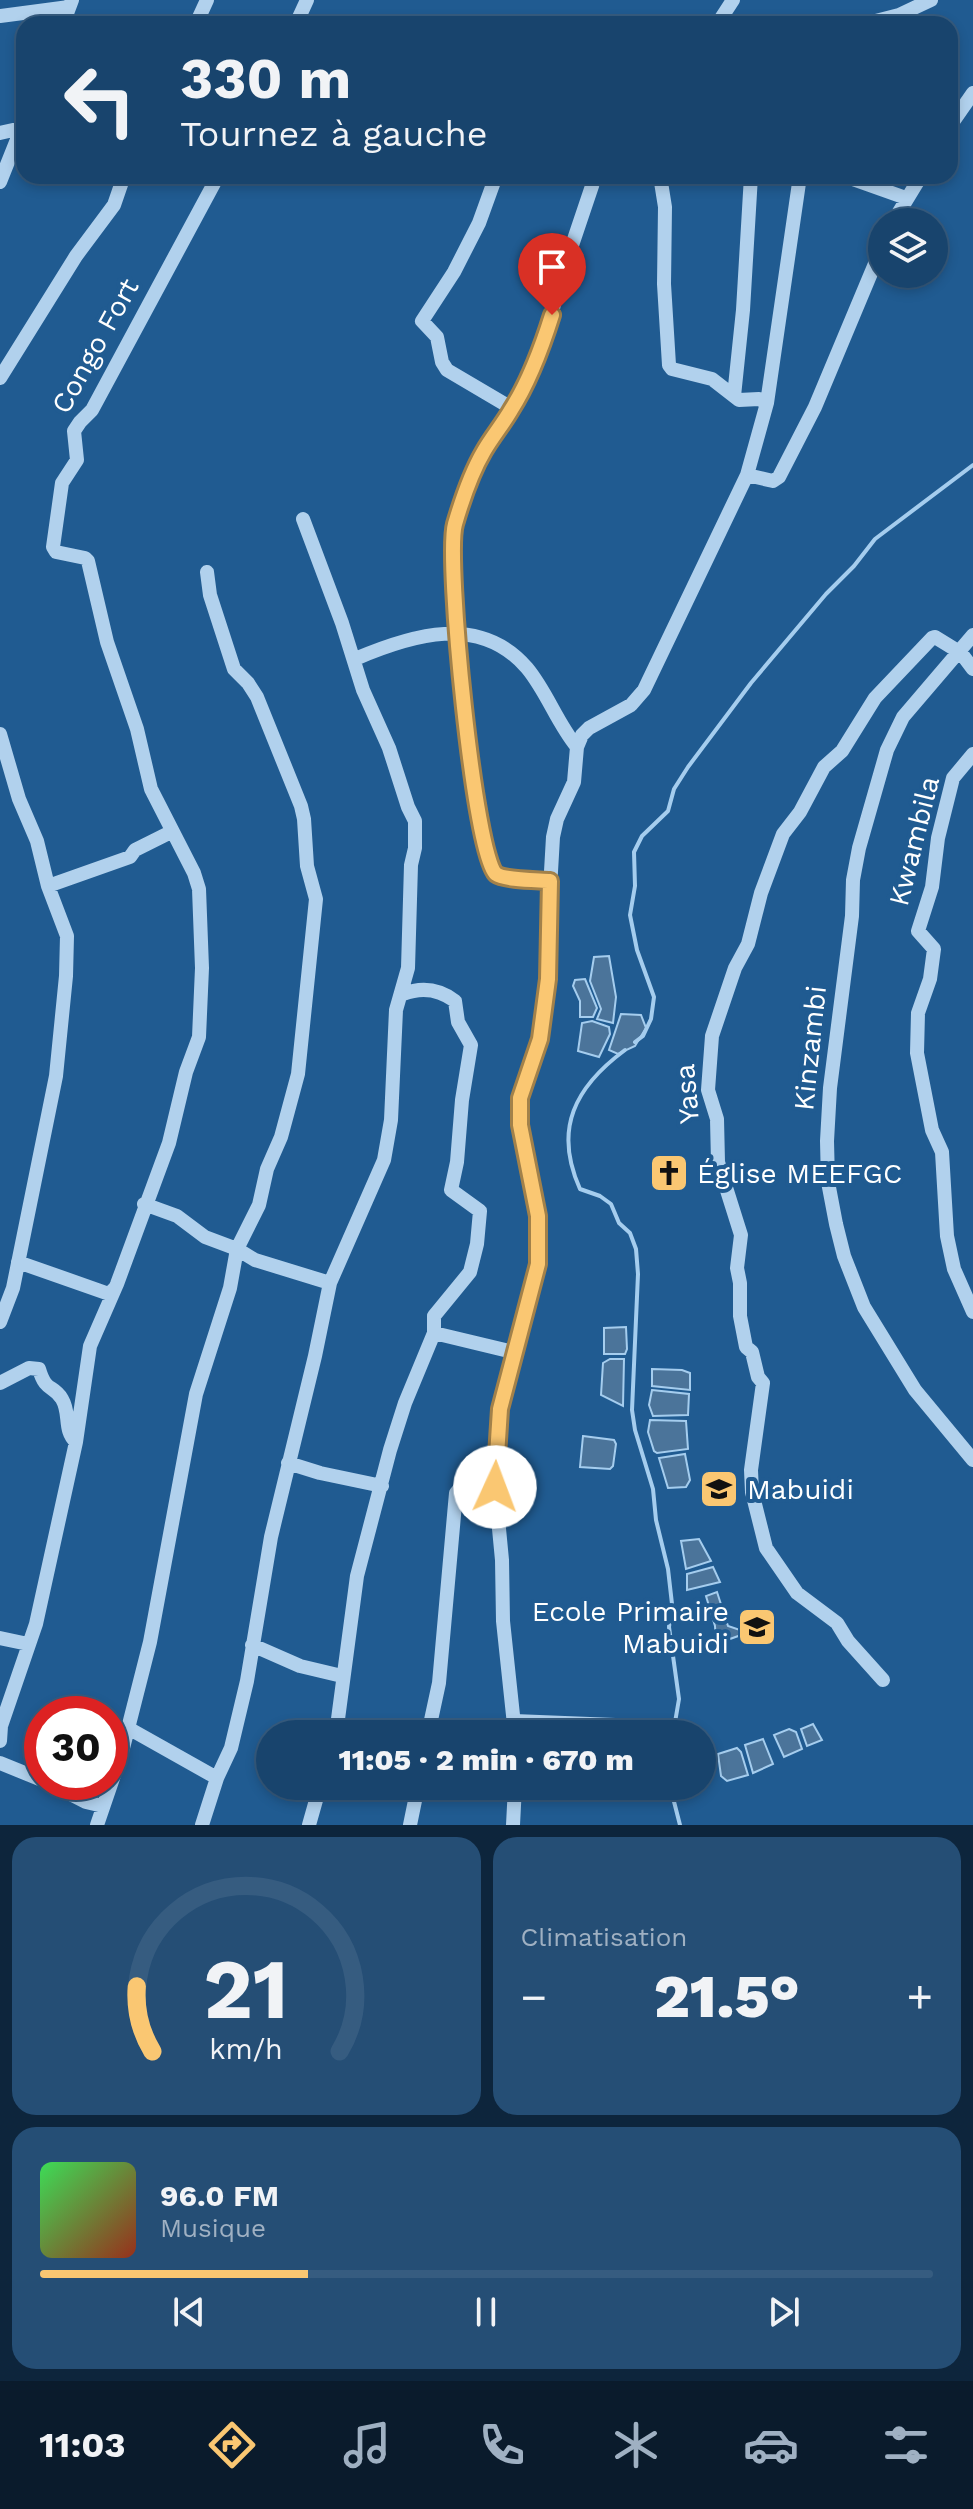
<!DOCTYPE html>
<html lang="fr">
<head>
<meta charset="utf-8">
<style>
	body { margin:0; font-family:"Work Sans",sans-serif; background:#254e75; color:#f1f3f6; height:100vh; display:flex; flex-direction:column; font-size:30px; white-space:nowrap }
	* { box-sizing:border-box; margin:0 }
	p { font-size:26px; color:#9fb0c2 }
	.icon { flex:none; width:44px; height:44px; fill:none; stroke:currentColor; stroke-width:2; stroke-linecap:round; stroke-linejoin:round }
	.map { position:relative; height:1825px; overflow:hidden }
	.details { display:flex; flex-direction:column; gap:12px; padding:12px; background:#0d253c; flex:1 }
	.details>* { flex:none }
	.top-card { position:absolute; left:16px; top:16px; width:942px; height:168px; border-radius:24px; box-shadow:0 4px 12px #0003,0 0 0 2px #365c80; background:#18446d; color:#f1f3f6; overflow:hidden }
	.buttons { position:absolute; left:868px; top:208px; display:grid; gap:16px }
	.buttons a { display:grid; place-items:center; width:80px; height:80px; border-radius:50%; background:#18446d; box-shadow:0 4px 12px #0003,0 0 0 2px #365c80; font-size:40px }
	.speed { position:absolute; left:24px; top:1696px; display:flex; gap:16px; font-size:40px; font-weight:700; text-align:center }
	.speed>* { display:grid; place-content:center; width:104px; height:104px; border-radius:50%; background:#18446d; box-shadow:0 4px 12px #0003,0 0 0 2px #365c80; line-height:1 }
	.speed .limit { border:12px solid #d22; background:#fff; color:#111 }
	.pin { position:absolute; display:grid; place-items:center; width:68px; height:68px; color:#fff; margin:-82px -34px; border-radius:50% 50% 50% 0; rotate:-45deg; box-shadow:0 0 8px #0007 }
	.pin .icon { rotate:45deg }
	.me { position:absolute; width:88px; margin:-44px; rotate:2deg; stroke-linejoin:round; filter:drop-shadow(0 0 6px #0008) }
	.turn { display:flex; align-items:center; gap:28px; height:168px; padding:0 32px; font-size:36px }
	.turn .icon { width:104px; height:104px; stroke-width:2.5 }
	.turn b { display:block; font-size:56px; line-height:68px }
	.big { font-size:60px; font-weight:800; line-height:1.1 }
	.details .tile { flex:1; display:flex; flex-direction:column; justify-content:center; gap:12px; min-width:0; padding:0 28px; border-radius:24px; background:#254e75 }
	.details .dial { align-items:center; gap:0 }
	.dial svg { height:208px; overflow:visible; fill:none; stroke:#365c80; stroke-width:7; stroke-linecap:round; text-anchor:middle }
	.dial text { fill:#f1f3f6; stroke:none }
	.song { display:flex; align-items:center; gap:24px }
	.cover { width:96px; height:96px; border-radius:12px; background:linear-gradient(135deg,hsl(130 70% 55%),hsl(10 70% 35%)) }
	.played { height:8px; border-radius:4px; background:linear-gradient(90deg,#fac772 30%,#365c80 30%) }
	.keys { display:flex; justify-content:space-around; direction:ltr }
	.heat { display:flex; justify-content:space-between; align-items:center; font-size:44px; direction:ltr }
	.details .tiles { flex:1; display:grid; gap:12px; grid-template-columns:1fr 1fr }
	.tile:last-child { grid-column:span 2 }
	.trip { position:absolute; left:256px; top:1720px; width:460px; height:80px; border-radius:40px; background:#18446d; box-shadow:0 4px 12px #0003,0 0 0 2px #365c80; font-weight:800; line-height:80px; text-align:center }
	.tab-bar { display:flex; height:128px; justify-content:space-around; align-items:center; background:#0a1b2c; color:#9fb0c2 }
	.tab-bar .icon { width:56px; height:56px }
	.tab-bar .active { color:#fac772 }
	.tab-bar b { font-size:36px; color:#f1f3f6 }
	.map>svg:first-child { display:block }
	.water { fill:#4b749a; stroke:#a5cdee; stroke-width:2 }
	.lines { fill:none; stroke-linecap:round; stroke-linejoin:round }
	.stream { stroke:#a5cdee; stroke-width:4 }
	.minor { stroke:#b1d1ed; stroke-width:14 }
	.route-casing { stroke:#a2814a; stroke-width:20 }
	.route { stroke:#fac772; stroke-width:14 }
	.labels { text-anchor:middle; dominant-baseline:central; stroke-width:8; stroke-linejoin:round; paint-order:stroke }
	.street-label { font-size:28px; fill:#fff; stroke:#205b91 }
	.poi-label { font-size:28px; fill:#fff; stroke:#205b91; text-anchor:start }
</style>
</head>
<body>
<div class="map">
<svg width="973" height="1825" viewBox="0 0 973 1825">
	<rect width="100%" height="100%" fill="#205b91"/>
	<path class="water" d="M609 956 616 997 613 1023 597 1019 601 1009 590 981 594 957Z
		M585 979 597 1008 593 1017H580V1001L573 986 575 980Z
		M621 1014 641 1015 646 1028 635 1046 618 1054 609 1050Z
		M592 1021 609 1027 610 1034 599 1057 578 1051 582 1023Z
		M626 1327 627 1349 625 1354H604V1328Z
		M610 1359H624L623 1406 601 1395 603 1363Z
		M652 1369 682 1370 690 1373V1390L652 1386Z
		M652 1390 689 1394 688 1415 653 1416 649 1405Z
		M650 1420 686 1421 688 1449 657 1453 654 1451 648 1432Z
		M583 1436 614 1440 616 1444 613 1466 610 1469 580 1467Z
		M685 1454 690 1480 686 1487 668 1488 659 1458Z
		M699 1539 711 1561 686 1569 681 1541Z
		M713 1567 720 1582 687 1590V1574Z
		M717 1592 728 1626 740 1630 741 1635 716 1644 715 1626 706 1596Z
		M813 1724 822 1740 807 1746 801 1729Z
		M789 1729 796 1732 802 1749 784 1757 774 1735Z
		M763 1739 773 1764 753 1773 745 1745Z
		M737 1748 741 1752 748 1775 727 1781 721 1776 718 1754Z"/>
	<g class="lines">
		<path class="stream" d="M635 1042 643 1036 651 1019 654 997 637 950 630 915 635 886 634 852 642 836 668 811 674 789 688 767 751 683 826 594 854 566 875 539 973 465
			M625 1050C575 1087 553 1129 580 1189L600 1196 611 1204 619 1223 630 1233 636 1249 638 1274 632 1410 635 1430 653 1489 656 1520 668 1569 672 1604 669 1627 679 1699 673 1734
			M670 1786 680 1825"/>
		<path class="minor" d="M0 16 69 7
			M718 23 733 0
			M63 24 72 0
			M196 24 207 0
			M296 24 307 0
			M864 24 899 15 931 0
			M950 126 973 93
			M0 133 22 128
			M496 176 479 223 454 272 422 321 437 337 442 362 447 370 513 409
			M660 176 665 207 664 284 669 365 672 369 712 379 739 400 759 399 767 403
			M844 176 906 198
			M0 182 24 122
			M893 222 921 176
			M0 378 76 256 114 205 124 176
			M734 396 743 310 751 176
			M747 475 773 481 779 477 815 407 882 247
			M973 635 903 717 887 750 859 848 853 880 852 916 830 1088 827 1141 828 1182 836 1224 844 1256 864 1307 915 1390 973 1460
			M355 659C411 635 480 613 527 668 547 692 557 723 577 747
			M0 734 19 799 37 841 48 886 67 936 66 976 56 1076 13 1288 0 1322
			M973 754 953 778 938 838 932 887 918 931 934 949 930 979 918 1013 917 1053 932 1130 942 1152 947 1236 954 1269 973 1312
			M550 881 500 875 492 869 485 839 466 723 456 632 451 557 454 529 463 500 483 452 513 409 547 332 560 281 593 183 598 176
			M48 886 130 857 135 850 171 832
			M144 1204 177 1216 205 1237 237 1249 255 1260 330 1283
			M18 1262 109 1294 115 1288
			M434 1333 513 1352
			M0 1383 29 1368 39 1369C46 1393 53 1384 62 1399 71 1414 63 1430 76 1442
			M288 1463 320 1473 382 1486
			M0 1638 28 1644
			M252 1645 300 1666 342 1676
			M883 1680 848 1641 837 1623 797 1593 766 1548 752 1492 751 1470 763 1383 758 1377 752 1352 746 1347 740 1316V1283L737 1268 741 1235 718 1162 717 1119 708 1090 712 1036 735 968 748 944 761 893 783 834 800 812 824 767 842 751 875 698 932 638 935 637 961 653 973 669
			M514 1721 615 1725
			M128 1728 217 1778
			M336 1734 357 1576 390 1450 405 1403 434 1333V1316L470 1272 477 1244 480 1211 451 1190 457 1162 462 1100 471 1045 458 1022 455 1001C439 989 421 987 403 994
			M428 1734 439 1683 456 1493 460 1488 495 1487
			M515 1734 503 1621 502 1560 495 1487 500 1409 513 1352 536 1281 538 1264V1216L520 1125V1098L540 1039 548 979V923L553 837 557 819 574 782 577 747 582 735 589 728 631 705 644 690 747 475 767 403 800 176
			M0 1741 1 1726 36 1624 76 1442 90 1346 117 1284 169 1143 186 1072 199 1037 202 968 199 889 194 873 151 789 137 729 107 642 88 561 85 558 56 552 53 547 62 483 77 460 74 431 80 422 92 410 218 176
			M0 1763 42 1780
			M47 1782 86 1802 103 1806
			M97 1825 122 1752 150 1642 196 1394 230 1288 237 1249 259 1205 267 1169 281 1137 298 1074 316 899 307 866 304 819 301 806 257 697 248 683 234 669 210 595 207 572
			M202 1825 217 1778 231 1748 247 1681 271 1537 315 1356 330 1283 384 1160 391 1120 396 1010 408 968 411 865 415 848V821L408 807 389 748 363 690 342 623 303 519
			M309 1825 320 1786
			M410 1825 418 1786
			M513 1825 515 1786"/>
	</g>
	<g class="lines">
		<defs>
			<path id="route" d="M495 1487 500 1409 538 1264V1216L520 1125V1098L540 1039 548 979 550 881C538 880 504 880 496 874 475 858 445 559 455 524 462 500 471 473 484 451 492 437 503 424 511 410 529 382 542 347 552 315"/>
		</defs>
		<use href="#route" class="route-casing"/>
		<use href="#route" class="route"/>
	</g>
	<defs>
		<symbol id="church-square" viewBox="-11 -11 22 22"><rect x="-9" y="-9" width="18" height="18" rx="4" fill="#fac772" stroke="#205b91"/><path d="M-1.2-6h2.4v3.5h3.3v2.4h-3.3V6h-2.4V-.1h-3.3v-2.4h3.3Z" fill="#111"/></symbol>
		<symbol id="school-square" viewBox="-11 -11 22 22"><rect x="-9" y="-9" width="18" height="18" rx="4" fill="#fac772" stroke="#205b91"/><path d="M0-5L7-2L0 1L-7-2ZM-4 1L0 2.5L4 1V4Q0 6-4 4Z" fill="#111"/></symbol>
	</defs>
	<g fill-rule="evenodd">
		<use href="#church-square" x="647" y="1151" width="44" height="44"/>
		<use href="#school-square" x="697" y="1467" width="44" height="44"/>
		<use href="#school-square" x="735" y="1605" width="44" height="44"/>
	</g>
	<g class="labels">
		<g class="street-label">
			<text transform="translate(95 346) rotate(-61)">Congo Fort</text>
			<text transform="translate(914 841) rotate(-76)">Kwambila</text>
			<text transform="translate(810 1048) rotate(-84)">Kinzambi</text>
			<text transform="translate(687 1094) rotate(-95)">Yasa</text>
		</g>
		<g class="poi-label">
			<text x="697" y="1173">Église MEEFGC</text>
			<text x="747" y="1489">Mabuidi</text>
			<text x="729" y="1611" text-anchor="end">Ecole Primaire<tspan x="729" dy="32">Mabuidi</tspan></text>
		</g>
	</g>
</svg>
<div class="buttons">
<a><svg class="icon" aria-label="layers" viewBox="0 0 24 24"><path d="M12 4l9 5-9 5-9-5zM3 14l9 5 9-5"/></svg></a>
</div>
<div class="speed"><div class="limit">30</div></div>
<div class="pin" style="left:552px;top:315px;background:#d93025"><svg class="icon" aria-label="arrive" viewBox="0 0 24 24"><path d="M6 21V4h12l-3 4 3 4H6"/></svg></div>
<svg class="me" style="left:495px;top:1487px" viewBox="-20 -20 40 40"><circle r="19" fill="#fff"/><path d="M0-13L10 11 0 6-10 11z" fill="#fac772"/></svg>
<div class="trip">11:05 · 2 min · 670 m</div>
<div class="top-card">
<div class="turn"><svg class="icon" aria-label="left" viewBox="0 0 24 24"><path d="M17 20v-9H6M10 6l-5 5 5 5"/></svg><div><b>330 m</b>Tournez à gauche</div></div>
</div>
</div>
<section class="details">
<div class="tiles">
<div class="tile dial"><svg viewBox="0 0 100 80">
<path d="M14 69A42 42 0 1 1 86 69"/>
<path d="M14 69A42 42 0 0 1 8 44" stroke="#fac772"/>
<text x="50" y="56" font-size="32" font-weight="700">21</text>
<text x="50" y="72" font-size="11">km/h</text>
</svg></div>
<div class="tile"><p>Climatisation</p>
<div class="heat"><a>−</a><b class="big">21.5°</b><a>+</a></div>
</div>
<div class="tile">
<div class="song"><i class="cover"></i><div><b>96.0 FM</b><p>Musique</p></div></div>
<div class="played"></div>
<div class="keys"><svg class="icon" aria-label="previous" viewBox="0 0 24 24"><path d="M18 5L8 12l10 7zM5 5v14"/></svg><svg class="icon" aria-label="pause" viewBox="0 0 24 24"><path d="M8 5v14M16 5v14"/></svg><svg class="icon" aria-label="next" viewBox="0 0 24 24"><path d="M6 5l10 7-10 7zM19 5v14"/></svg></div>
</div>
</div>
</section>
<nav class="tab-bar">
<b>11:03</b>
<svg class="icon active" aria-label="directions" viewBox="0 0 24 24"><path d="M12 3l9 9-9 9-9-9zM9 14v-3h6M13 9l2 2-2 2"/></svg>
<svg class="icon" aria-label="music" viewBox="0 0 24 24"><path d="M9 18V5l10-2v13"/><circle cx="6" cy="18" r="3"/><circle cx="16" cy="16" r="3"/></svg>
<svg class="icon" aria-label="phone" viewBox="0 0 24 24"><path d="M5 4h4l2 5-3 2q2 4 5 5l2-3 5 2v4C11 20 4 13 5 4z"/></svg>
<svg class="icon" aria-label="climate" viewBox="0 0 24 24"><path d="M12 3v18M4 7l16 10M4 17L20 7"/></svg>
<svg class="icon" aria-label="car" viewBox="0 0 24 24"><path d="M5 17H2v-5l4-1 3-4h7l3 4 3 1v5h-3M9 17h6M6 11h13"/><circle cx="7" cy="17" r="2"/><circle cx="17" cy="17" r="2"/></svg>
<svg class="icon" aria-label="filters" viewBox="0 0 24 24"><path d="M4 7h16M4 17h16"/><circle cx="9" cy="7" r="2"/><circle cx="15" cy="17" r="2"/></svg>
</nav>
</body>
</html>
